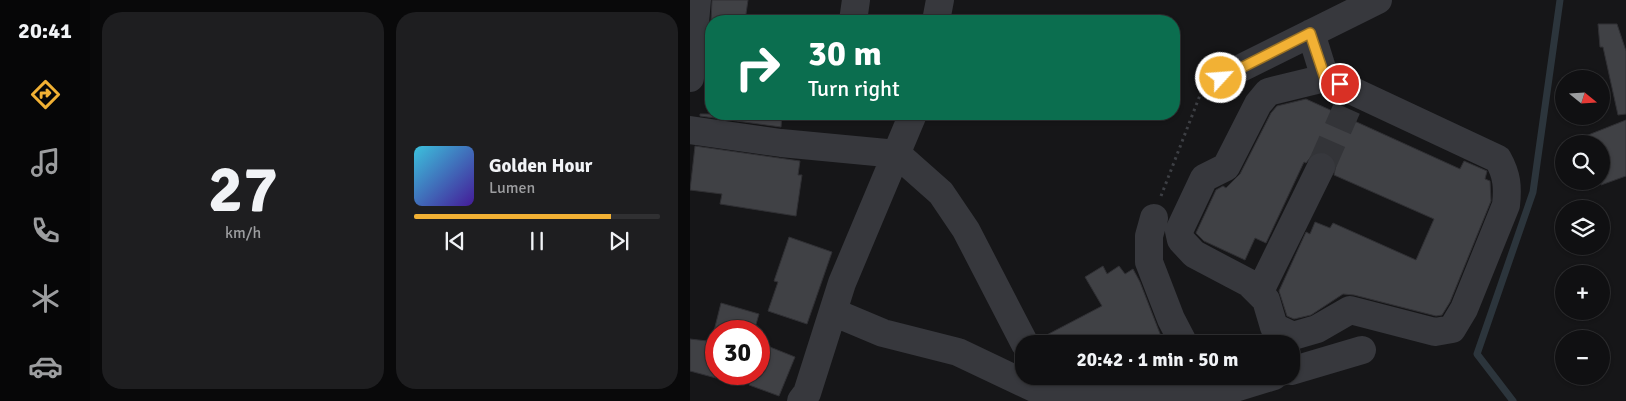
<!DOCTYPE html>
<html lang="en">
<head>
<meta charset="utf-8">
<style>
	body { margin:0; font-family:Signika,sans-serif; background:#1e1e20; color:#f1f3f6; height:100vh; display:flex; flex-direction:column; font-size:19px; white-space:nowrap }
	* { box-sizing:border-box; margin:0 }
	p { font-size:16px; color:#9c9d9f }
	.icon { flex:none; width:28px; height:28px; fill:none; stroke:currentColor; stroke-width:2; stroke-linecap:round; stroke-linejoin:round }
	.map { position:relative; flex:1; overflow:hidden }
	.drawer { display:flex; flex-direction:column; gap:12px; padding:12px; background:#09090a; width:600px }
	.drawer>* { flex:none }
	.top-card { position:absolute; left:15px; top:15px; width:475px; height:105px; border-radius:20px; box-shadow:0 1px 4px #0004,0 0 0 1px #303032; background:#0b6e4f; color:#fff; overflow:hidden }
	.needle { width:32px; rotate:108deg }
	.tools { position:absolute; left:865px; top:70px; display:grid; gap:10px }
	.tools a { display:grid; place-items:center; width:55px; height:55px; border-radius:50%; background:#101012; box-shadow:0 1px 4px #0004,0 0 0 1px #303032; font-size:25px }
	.speed { position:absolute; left:15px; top:320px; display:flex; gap:10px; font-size:25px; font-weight:700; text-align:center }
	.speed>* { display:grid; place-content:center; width:65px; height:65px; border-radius:50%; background:#101012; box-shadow:0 1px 4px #0004,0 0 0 1px #303032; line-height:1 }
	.speed .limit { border:8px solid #d22; background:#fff; color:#111 }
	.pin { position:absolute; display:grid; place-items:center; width:42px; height:42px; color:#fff; margin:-21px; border:2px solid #fff; border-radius:50%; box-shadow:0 1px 5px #0007 }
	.me { position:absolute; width:55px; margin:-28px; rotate:64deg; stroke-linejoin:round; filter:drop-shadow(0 0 4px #0008) }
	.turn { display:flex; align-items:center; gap:18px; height:105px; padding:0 20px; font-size:22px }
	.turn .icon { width:65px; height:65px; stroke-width:2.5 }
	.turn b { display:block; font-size:35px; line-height:42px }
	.drawer .tile { flex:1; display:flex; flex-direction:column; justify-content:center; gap:8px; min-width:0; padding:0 18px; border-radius:20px; background:#1e1e20 }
	.drawer .dial { align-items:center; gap:0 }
	.dial b { font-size:65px; line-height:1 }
	.song { display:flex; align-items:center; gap:15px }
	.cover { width:60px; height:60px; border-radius:8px; background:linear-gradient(135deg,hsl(190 70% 55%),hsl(260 70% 35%)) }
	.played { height:5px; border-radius:2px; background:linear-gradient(90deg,#f2b134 80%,#303032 80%) }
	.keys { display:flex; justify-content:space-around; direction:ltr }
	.drawer .tiles { flex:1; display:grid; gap:12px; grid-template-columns:repeat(2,1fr) }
	.trip { position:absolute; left:325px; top:335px; width:285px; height:50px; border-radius:20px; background:#101012; box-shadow:0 1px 4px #0004,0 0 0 1px #303032; font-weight:700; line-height:50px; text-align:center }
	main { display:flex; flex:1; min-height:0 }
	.tabs { display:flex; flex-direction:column; width:90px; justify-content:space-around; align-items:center; background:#060607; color:#9c9d9f }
	.tabs .icon { width:35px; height:35px }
	.tabs .current { color:#f2b134 }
	.tabs b { font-size:22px; color:#f1f3f6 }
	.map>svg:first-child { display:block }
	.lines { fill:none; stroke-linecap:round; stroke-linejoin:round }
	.stream { stroke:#2c353c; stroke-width:7 }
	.building { fill:#404145; stroke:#303034 }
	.minor-tunnel { stroke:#333438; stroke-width:28; stroke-dasharray:28 14; stroke-linecap:butt }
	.path { stroke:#3d3f44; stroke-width:3; stroke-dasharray:2.5 4; stroke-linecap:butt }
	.minor { stroke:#37383d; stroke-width:28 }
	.route-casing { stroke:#9d7322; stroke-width:12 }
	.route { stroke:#f2b134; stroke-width:9 }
</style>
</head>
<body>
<main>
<nav class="tabs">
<b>20:41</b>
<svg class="icon current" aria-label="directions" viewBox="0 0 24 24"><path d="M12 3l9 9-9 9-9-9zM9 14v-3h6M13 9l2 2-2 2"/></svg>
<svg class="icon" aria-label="music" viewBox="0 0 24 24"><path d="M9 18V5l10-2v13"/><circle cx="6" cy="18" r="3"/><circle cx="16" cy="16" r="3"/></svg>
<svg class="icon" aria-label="phone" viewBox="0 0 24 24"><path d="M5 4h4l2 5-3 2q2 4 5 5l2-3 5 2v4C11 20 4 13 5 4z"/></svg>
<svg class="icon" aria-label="climate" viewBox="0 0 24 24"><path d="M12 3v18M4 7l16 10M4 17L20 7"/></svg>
<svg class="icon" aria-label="car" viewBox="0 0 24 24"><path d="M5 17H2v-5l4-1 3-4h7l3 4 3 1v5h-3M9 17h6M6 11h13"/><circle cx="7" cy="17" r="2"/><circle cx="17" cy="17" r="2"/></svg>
</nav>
<section class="drawer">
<div class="tiles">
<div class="tile dial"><b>27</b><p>km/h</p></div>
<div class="tile">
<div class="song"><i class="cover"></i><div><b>Golden Hour</b><p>Lumen</p></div></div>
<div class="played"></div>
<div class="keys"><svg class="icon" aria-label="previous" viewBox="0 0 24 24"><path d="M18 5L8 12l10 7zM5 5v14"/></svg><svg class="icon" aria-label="pause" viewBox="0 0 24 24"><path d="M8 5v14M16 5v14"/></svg><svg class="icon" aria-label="next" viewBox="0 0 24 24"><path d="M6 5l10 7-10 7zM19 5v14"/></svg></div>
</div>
</div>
</section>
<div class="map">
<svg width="936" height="401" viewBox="0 0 936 401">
	<rect width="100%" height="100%" fill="#161618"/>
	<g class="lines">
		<path class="stream" d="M823 401 787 354 843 192 870 0"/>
	</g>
	<path class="building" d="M22 0H58L55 21H21Z
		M908 24H927L936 51V114L928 115 913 47H910Z
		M616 99 770 169 774 161 797 171 795 179 800 181 801 201 760 302 752 315 746 316 664 295 653 294 621 315 604 319 597 316 589 291 616 232 620 234 625 222 640 228 643 223 726 260 744 219 644 175 646 165 644 158 637 153 629 152 623 154 616 163 614 162 576 243 565 238 555 260 514 241 506 233 526 190 533 186 536 188 550 174 581 113 587 106Z
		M10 114H92L91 127 10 116Z
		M936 120V176L911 185V144L878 143Z
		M5 146 110 161 108 175H112L106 216 30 204 32 194 0 190Z
		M99 237 142 252 117 324 78 311 88 282 84 281Z
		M413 266 417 274 429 266 435 274 443 269 450 282 474 344H350L349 339 412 306 395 277Z
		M31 303 69 314 64 331H24Z
		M0 339 26 342V378L0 371Z
		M75 345 105 357 89 396 59 385 64 374H69V360Z"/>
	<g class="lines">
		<path class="minor-tunnel" d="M631 167 657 108"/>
		<path class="path" d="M471 196 512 90"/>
		<path class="minor" d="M163 21 166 0
			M246 21 250 0
			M621 33 635 78 808 159C817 175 818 187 816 205L774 309 762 329 745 332 660 310 627 329 603 336 584 327 576 300 559 283 504 254 491 240 489 231 514 178 536 167 568 104 578 92 635 78
			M0 78 7 0
			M531 78 688 0
			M0 130 91 143 207 154 251 193 276 230 335 344
			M464 218 459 236V262L481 319 494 344
			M569 293 631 167
			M143 312 193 333 268 352 363 397 364 401
			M601 371 672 350
			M352 376 363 397 545 388 584 376
			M111 401 117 393 152 283 223 114"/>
	</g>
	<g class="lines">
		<defs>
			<path id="route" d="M531 78 620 33 635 78 650 84"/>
		</defs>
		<use href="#route" class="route-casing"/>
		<use href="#route" class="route"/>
	</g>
</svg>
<div class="tools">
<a><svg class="needle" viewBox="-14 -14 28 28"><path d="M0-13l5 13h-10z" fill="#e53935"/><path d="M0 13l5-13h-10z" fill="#9c9d9f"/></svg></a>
<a><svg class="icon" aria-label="search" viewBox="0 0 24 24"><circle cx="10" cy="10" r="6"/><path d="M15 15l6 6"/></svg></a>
<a><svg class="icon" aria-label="layers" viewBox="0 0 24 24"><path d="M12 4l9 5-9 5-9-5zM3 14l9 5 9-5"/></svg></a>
<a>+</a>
<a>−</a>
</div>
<div class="speed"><div class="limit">30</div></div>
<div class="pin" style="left:650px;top:84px;background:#d93025"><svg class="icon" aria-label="arrive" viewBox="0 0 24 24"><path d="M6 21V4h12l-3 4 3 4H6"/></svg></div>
<svg class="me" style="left:531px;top:78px" viewBox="-20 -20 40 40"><circle r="17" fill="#f2b134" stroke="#fff" stroke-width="3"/><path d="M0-11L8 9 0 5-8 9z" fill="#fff"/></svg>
<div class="trip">20:42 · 1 min · 50 m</div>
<div class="top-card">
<div class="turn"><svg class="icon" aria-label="right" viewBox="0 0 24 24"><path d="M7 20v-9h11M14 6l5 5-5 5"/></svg><div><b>30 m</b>Turn right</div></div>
</div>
</div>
</main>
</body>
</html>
